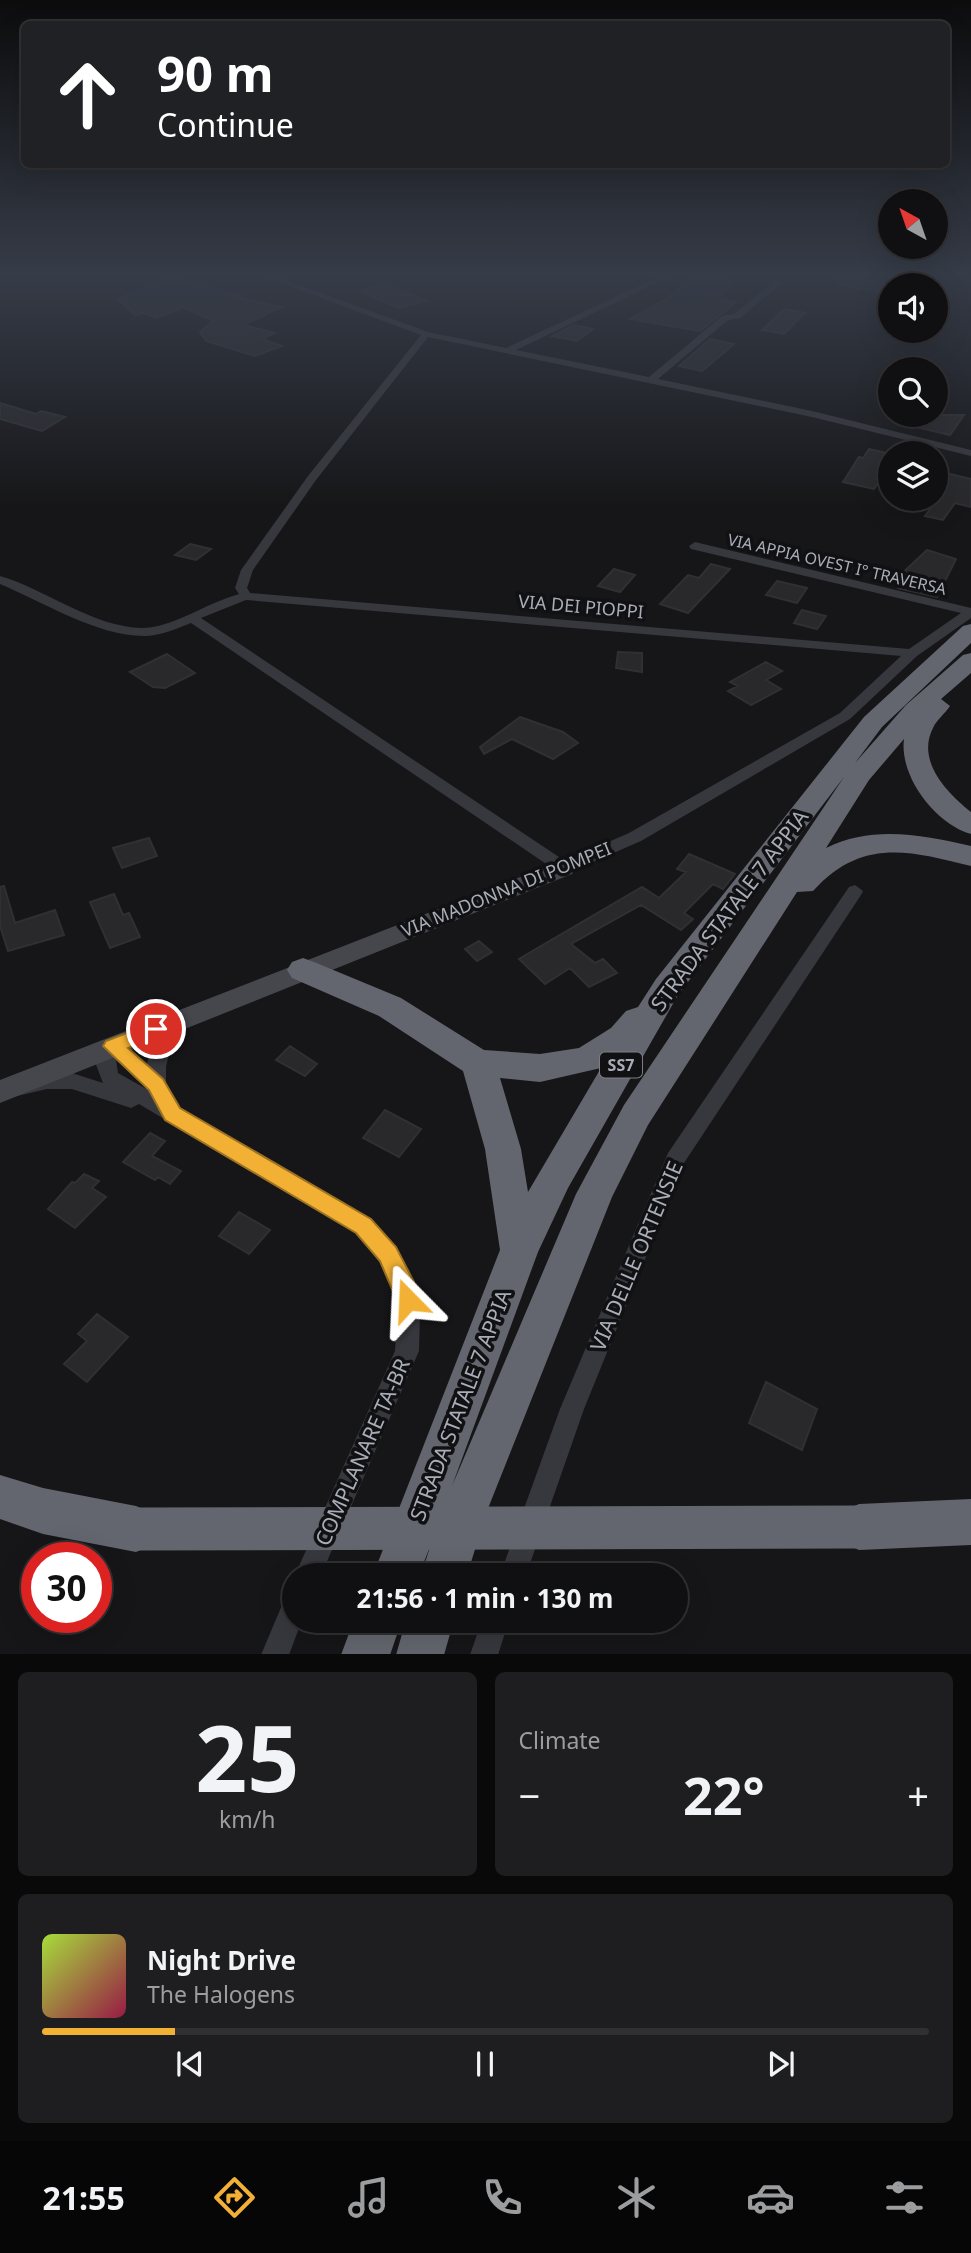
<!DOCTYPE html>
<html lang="en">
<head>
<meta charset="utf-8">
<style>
	body { margin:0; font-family:"Noto Sans",sans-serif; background:#1e1e20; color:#f1f3f6; height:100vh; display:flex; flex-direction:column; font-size:26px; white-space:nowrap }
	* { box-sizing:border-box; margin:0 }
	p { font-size:23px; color:#9c9d9f }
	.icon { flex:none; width:38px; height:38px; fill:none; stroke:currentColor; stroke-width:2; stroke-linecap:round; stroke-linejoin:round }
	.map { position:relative; height:1654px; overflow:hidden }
	.side { display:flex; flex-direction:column; gap:18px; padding:18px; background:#09090a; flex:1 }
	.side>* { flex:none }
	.banner { position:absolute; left:21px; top:21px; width:929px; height:147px; border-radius:10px; box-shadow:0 7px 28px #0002,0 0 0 2px #303032; background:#202124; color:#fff; overflow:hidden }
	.needle { width:46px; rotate:320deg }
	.controls { position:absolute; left:878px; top:189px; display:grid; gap:14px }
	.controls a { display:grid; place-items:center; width:70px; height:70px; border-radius:50%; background:#101012; box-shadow:0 7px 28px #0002,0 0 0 2px #303032; font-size:35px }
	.speed { position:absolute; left:21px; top:1542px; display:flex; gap:14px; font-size:35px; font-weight:700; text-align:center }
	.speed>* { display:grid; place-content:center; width:91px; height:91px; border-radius:50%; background:#101012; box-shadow:0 7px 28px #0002,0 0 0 2px #303032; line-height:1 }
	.speed .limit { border:10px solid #d22; background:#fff; color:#111 }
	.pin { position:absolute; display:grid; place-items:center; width:60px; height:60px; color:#fff; margin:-30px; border:4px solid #fff; border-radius:50%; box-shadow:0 2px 7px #0007 }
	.me { position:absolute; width:77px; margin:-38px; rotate:339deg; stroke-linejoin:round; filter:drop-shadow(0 0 5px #0008) }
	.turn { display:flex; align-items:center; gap:24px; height:147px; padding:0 21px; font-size:32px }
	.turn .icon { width:91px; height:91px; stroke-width:2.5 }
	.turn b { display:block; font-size:49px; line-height:60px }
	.big { font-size:52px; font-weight:700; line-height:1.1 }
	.side .card { flex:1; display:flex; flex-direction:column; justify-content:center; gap:10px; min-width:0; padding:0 24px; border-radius:10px; background:#1e1e20 }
	.side .dial { align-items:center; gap:0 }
	.dial b { font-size:91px; line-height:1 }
	.song { display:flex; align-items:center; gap:21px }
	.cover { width:84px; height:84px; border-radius:10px; background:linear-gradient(135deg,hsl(80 70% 55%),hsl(340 70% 35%)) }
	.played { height:7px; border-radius:4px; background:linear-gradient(90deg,#f2b134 15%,#303032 15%) }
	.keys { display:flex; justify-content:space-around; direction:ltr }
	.heat { display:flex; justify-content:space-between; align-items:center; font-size:38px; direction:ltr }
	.side .tiles { flex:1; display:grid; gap:18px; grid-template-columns:1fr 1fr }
	.card:last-child { grid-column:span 2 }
	.trip { position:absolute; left:282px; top:1563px; width:406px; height:70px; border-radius:35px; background:#101012; box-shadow:0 7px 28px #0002,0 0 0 2px #303032; font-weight:700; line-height:70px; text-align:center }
	.menu { display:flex; height:112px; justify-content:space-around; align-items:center; background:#060607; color:#9c9d9f }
	.menu .icon { width:49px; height:49px }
	.menu .active { color:#f2b134 }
	.menu b { font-size:32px; color:#f1f3f6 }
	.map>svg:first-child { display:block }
	.building { fill:#29292c; stroke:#303034; stroke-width:2 }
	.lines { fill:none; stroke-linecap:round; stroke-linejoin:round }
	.street { fill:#37383d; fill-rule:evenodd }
	.secondary { fill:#45474d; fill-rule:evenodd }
	.highway { fill:#63666e; fill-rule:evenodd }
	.highway-bridge { stroke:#63666e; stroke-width:43 }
	.route { fill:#f2b134; stroke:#9d7322; stroke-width:2 }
	.labels { text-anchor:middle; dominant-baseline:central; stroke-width:7; stroke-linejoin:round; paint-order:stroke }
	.far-street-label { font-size:16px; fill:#a8adb8; stroke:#111113 }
	.shield { fill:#111113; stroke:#7b7e86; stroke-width:2 }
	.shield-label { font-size:16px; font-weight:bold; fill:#a8adb8 }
	.street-label { font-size:18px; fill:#a8adb8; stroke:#111113 }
	.near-street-label { font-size:21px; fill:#a8adb8; stroke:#111113 }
</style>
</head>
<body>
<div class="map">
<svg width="971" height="1655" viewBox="0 0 971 1655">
	<rect width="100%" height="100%" fill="#161618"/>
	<path class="building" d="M696 276 736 282 716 298 736 302 700 331 630 319 666 299Z
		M839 276H896L879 292 838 284Z
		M172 277 241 296 237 297 281 307 243 325 275 333 262 339 282 346 255 356 206 341 200 332 213 321 183 307 157 318 143 313 135 315 118 299Z
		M382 284 388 285 426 301 399 308 359 291Z
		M784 309 805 313 784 334 762 330Z
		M574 325 593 329 577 341 552 336Z
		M710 339 734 344 702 371 679 366Z
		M0 403 36 414 41 411 65 417 42 431 0 419Z
		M925 415H964L950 435 916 427Z
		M869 449 891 454V465L874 489 843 482 859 457 863 458Z
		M942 472 971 479V507L955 503 943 520 925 516 936 501V479Z
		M190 544 211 549 196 560 175 555Z
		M927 550 956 559 937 597 898 588 902 580 896 579Z
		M711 564 730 569 688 613 660 604 688 575 699 578Z
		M614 569 635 575 620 592 598 586Z
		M777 581 807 588 797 603 766 595Z
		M802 610 826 616 817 629 794 623Z
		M618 652 642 653V672L616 668Z
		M167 654 195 673 165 688 153 687 130 672Z
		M766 662 782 671 766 680 781 689 751 705 728 691 738 686 730 682Z
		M520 717 563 732 578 743 553 759 512 739 484 754 480 747Z
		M149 838 157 856 122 868 113 848Z
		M689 854 735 874 723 889 713 884 684 913 693 919 681 930 641 905 571 944 595 963 603 959 617 973 589 987 570 968 545 984 519 959 642 887 659 898 686 872 677 869Z
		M4 886 15 923 55 910 64 935 8 951 0 926V887Z
		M114 894 123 915 129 913 140 937 110 948 90 902Z
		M479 941 492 952 477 961 465 949Z
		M290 1046 317 1064 305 1076 276 1060Z
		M385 1110 421 1129 399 1157 363 1138Z
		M150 1133 165 1141 152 1156 181 1171 170 1184 158 1177 155 1180 123 1162Z
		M84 1174 99 1181 92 1188 106 1197 75 1228 48 1209 72 1182 75 1183Z
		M239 1212 270 1230 249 1254 219 1236Z
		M97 1314 128 1337 87 1382 64 1364 87 1341 78 1334Z
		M766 1382 817 1409 802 1450 749 1423Z"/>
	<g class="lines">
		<path class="street" d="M262 276H274L428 332 506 348 660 276H671L516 350 649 377 722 316 734 314 774 281H780V285L740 318 728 320 658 379 812 411 971 450V456L812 417 428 337 316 480 253 570 247 588 250 593 909 649 961 613 691 549 689 546 695 542 971 608V618L917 656 850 719 641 841 570 872H558L191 623C176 629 160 636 144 636 97 636 43 602 0 584V576C47 589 108 638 158 626 186 619 210 602 239 594L235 588 241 570 308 476 421 335ZM246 600 901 656 840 713 629 833 565 861 201 618Z
			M855 885 863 891 861 895 684 1163 584 1409 526 1575H500L560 1409 668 1153 849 887Z
			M181 1016 188 1018 190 1023 171 1045 166 1067V1084L180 1109 372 1219 395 1249 413 1283 420 1313 419 1351 321 1575H295L395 1351 397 1313 391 1283 380 1263 356 1233 139 1104 131 1108 72 1089H47L0 1100V1084L47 1073H72L103 1083 95 1062 106 1041C122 1036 136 1055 147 1065 150 1045 160 1023 181 1016ZM116 1060 149 1091H150L118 1073Z
			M294 1594V1620H302L289 1655H261L285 1598Z
			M482 1620H509L498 1655H470Z"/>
		<path class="secondary" d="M564 860 572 862 576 868 572 874 0 1103V1080Z"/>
		<path class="highway" d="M971 624V643L882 727 855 763 906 705 963 655 971 653V673L941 699 950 706C945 714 937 719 933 728 916 761 947 793 971 812V834C935 824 899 776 904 739L869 780 826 848C872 825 923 835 971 846V866C908 850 861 838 813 891L797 892 648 1125 612 1197 487 1511 467 1575H421L431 1544 419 1575H373L500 1250 485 1149 463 1071 379 1016 292 978 287 970 292 962 303 958 314 962 401 998 484 1050 540 1054 579 1048 611 1028 626 1011 638 1007 656 979 864 717 963 626ZM844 777 624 1105 576 1194 452 1486 538 1252 568 1188 678 995ZM601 1068 528 1192 521 1149 500 1078 540 1082Z
			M0 1475 43 1488 136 1506 152 1513 159 1529 152 1545 136 1552 43 1534 0 1519Z
			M971 1499V1545L859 1550 843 1543 836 1527 843 1511 859 1504Z
			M354 1620H402L390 1655H341Z
			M406 1620H454L444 1655H396Z"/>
		<path class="highway-bridge" d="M136 1529 859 1527"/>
	</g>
	<linearGradient id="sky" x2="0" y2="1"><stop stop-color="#0c0c0d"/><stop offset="0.54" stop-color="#363c48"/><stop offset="1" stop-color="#363c48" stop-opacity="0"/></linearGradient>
	<rect width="971" height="508" fill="url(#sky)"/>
	<path class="route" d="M156 1022 165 1029 163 1034 128 1048 163 1079 180 1108 371 1219 396 1247 415 1284 419 1300 416 1308 408 1311 400 1308 380 1261 356 1233 165 1120 149 1090 103 1046 106 1041Z"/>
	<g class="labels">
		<g class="far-street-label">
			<text transform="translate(837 564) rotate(13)">VIA APPIA OVEST I° TRAVERSA</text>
		</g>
		<rect class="shield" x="600" y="1052.5" width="42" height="25" rx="5"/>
		<g class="shield-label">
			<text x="621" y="1065">SS7</text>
		</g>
		<g class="street-label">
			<text transform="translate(581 606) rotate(5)">VIA DEI PIOPPI</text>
			<text transform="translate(506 889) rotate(-22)">VIA MADONNA DI POMPEI</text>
		</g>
		<g class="near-street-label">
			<text transform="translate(729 910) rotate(-53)">STRADA STATALE 7 APPIA</text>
			<text transform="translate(636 1256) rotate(-67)">VIA DELLE ORTENSIE</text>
			<text transform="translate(460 1405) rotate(-69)">STRADA STATALE 7 APPIA</text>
			<text transform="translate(362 1452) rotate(-66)">COMPLANARE TA-BR</text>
		</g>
	</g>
</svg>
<div class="controls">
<a><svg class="needle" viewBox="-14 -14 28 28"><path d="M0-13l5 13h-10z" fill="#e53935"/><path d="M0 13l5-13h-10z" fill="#9c9d9f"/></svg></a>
<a><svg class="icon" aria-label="sound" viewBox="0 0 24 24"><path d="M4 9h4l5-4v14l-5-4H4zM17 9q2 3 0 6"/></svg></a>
<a><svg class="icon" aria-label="search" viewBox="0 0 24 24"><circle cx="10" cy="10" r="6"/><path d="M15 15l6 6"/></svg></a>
<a><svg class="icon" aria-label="layers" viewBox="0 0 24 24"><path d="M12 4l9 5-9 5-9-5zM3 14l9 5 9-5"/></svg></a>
</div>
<div class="speed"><div class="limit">30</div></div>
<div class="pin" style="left:156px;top:1029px;background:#d93025"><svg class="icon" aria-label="arrive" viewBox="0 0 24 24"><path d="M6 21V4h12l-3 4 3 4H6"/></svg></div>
<svg class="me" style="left:408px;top:1300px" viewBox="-20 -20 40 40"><path d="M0-17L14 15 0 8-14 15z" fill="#f2b134" stroke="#fff" stroke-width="4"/></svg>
<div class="trip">21:56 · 1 min · 130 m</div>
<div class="banner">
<div class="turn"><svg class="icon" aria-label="ahead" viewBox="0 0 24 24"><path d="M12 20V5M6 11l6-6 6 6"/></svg><div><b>90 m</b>Continue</div></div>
</div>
</div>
<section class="side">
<div class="tiles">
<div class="card dial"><b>25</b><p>km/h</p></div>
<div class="card"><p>Climate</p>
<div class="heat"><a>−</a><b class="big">22°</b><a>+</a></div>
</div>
<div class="card">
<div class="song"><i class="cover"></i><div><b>Night Drive</b><p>The Halogens</p></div></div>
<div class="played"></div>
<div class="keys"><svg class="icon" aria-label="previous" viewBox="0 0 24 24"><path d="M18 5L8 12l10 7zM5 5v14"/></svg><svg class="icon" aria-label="pause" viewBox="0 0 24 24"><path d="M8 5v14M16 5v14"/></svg><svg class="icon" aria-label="next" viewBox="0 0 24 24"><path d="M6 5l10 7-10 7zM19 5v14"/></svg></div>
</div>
</div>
</section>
<nav class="menu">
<b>21:55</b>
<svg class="icon active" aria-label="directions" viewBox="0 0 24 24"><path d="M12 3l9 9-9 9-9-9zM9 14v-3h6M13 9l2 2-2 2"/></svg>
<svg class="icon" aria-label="music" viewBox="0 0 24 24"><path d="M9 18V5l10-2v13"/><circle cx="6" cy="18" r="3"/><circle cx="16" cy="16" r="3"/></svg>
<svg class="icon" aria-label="phone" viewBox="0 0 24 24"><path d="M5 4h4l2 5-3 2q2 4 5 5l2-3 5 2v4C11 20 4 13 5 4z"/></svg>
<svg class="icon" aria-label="climate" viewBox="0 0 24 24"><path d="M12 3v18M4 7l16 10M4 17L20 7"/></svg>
<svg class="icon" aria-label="car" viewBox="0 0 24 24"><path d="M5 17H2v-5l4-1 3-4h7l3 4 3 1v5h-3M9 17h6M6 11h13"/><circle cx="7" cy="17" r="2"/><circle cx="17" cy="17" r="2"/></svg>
<svg class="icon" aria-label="filters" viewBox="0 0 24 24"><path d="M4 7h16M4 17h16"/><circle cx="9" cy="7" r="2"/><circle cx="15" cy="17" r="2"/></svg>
</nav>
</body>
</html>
